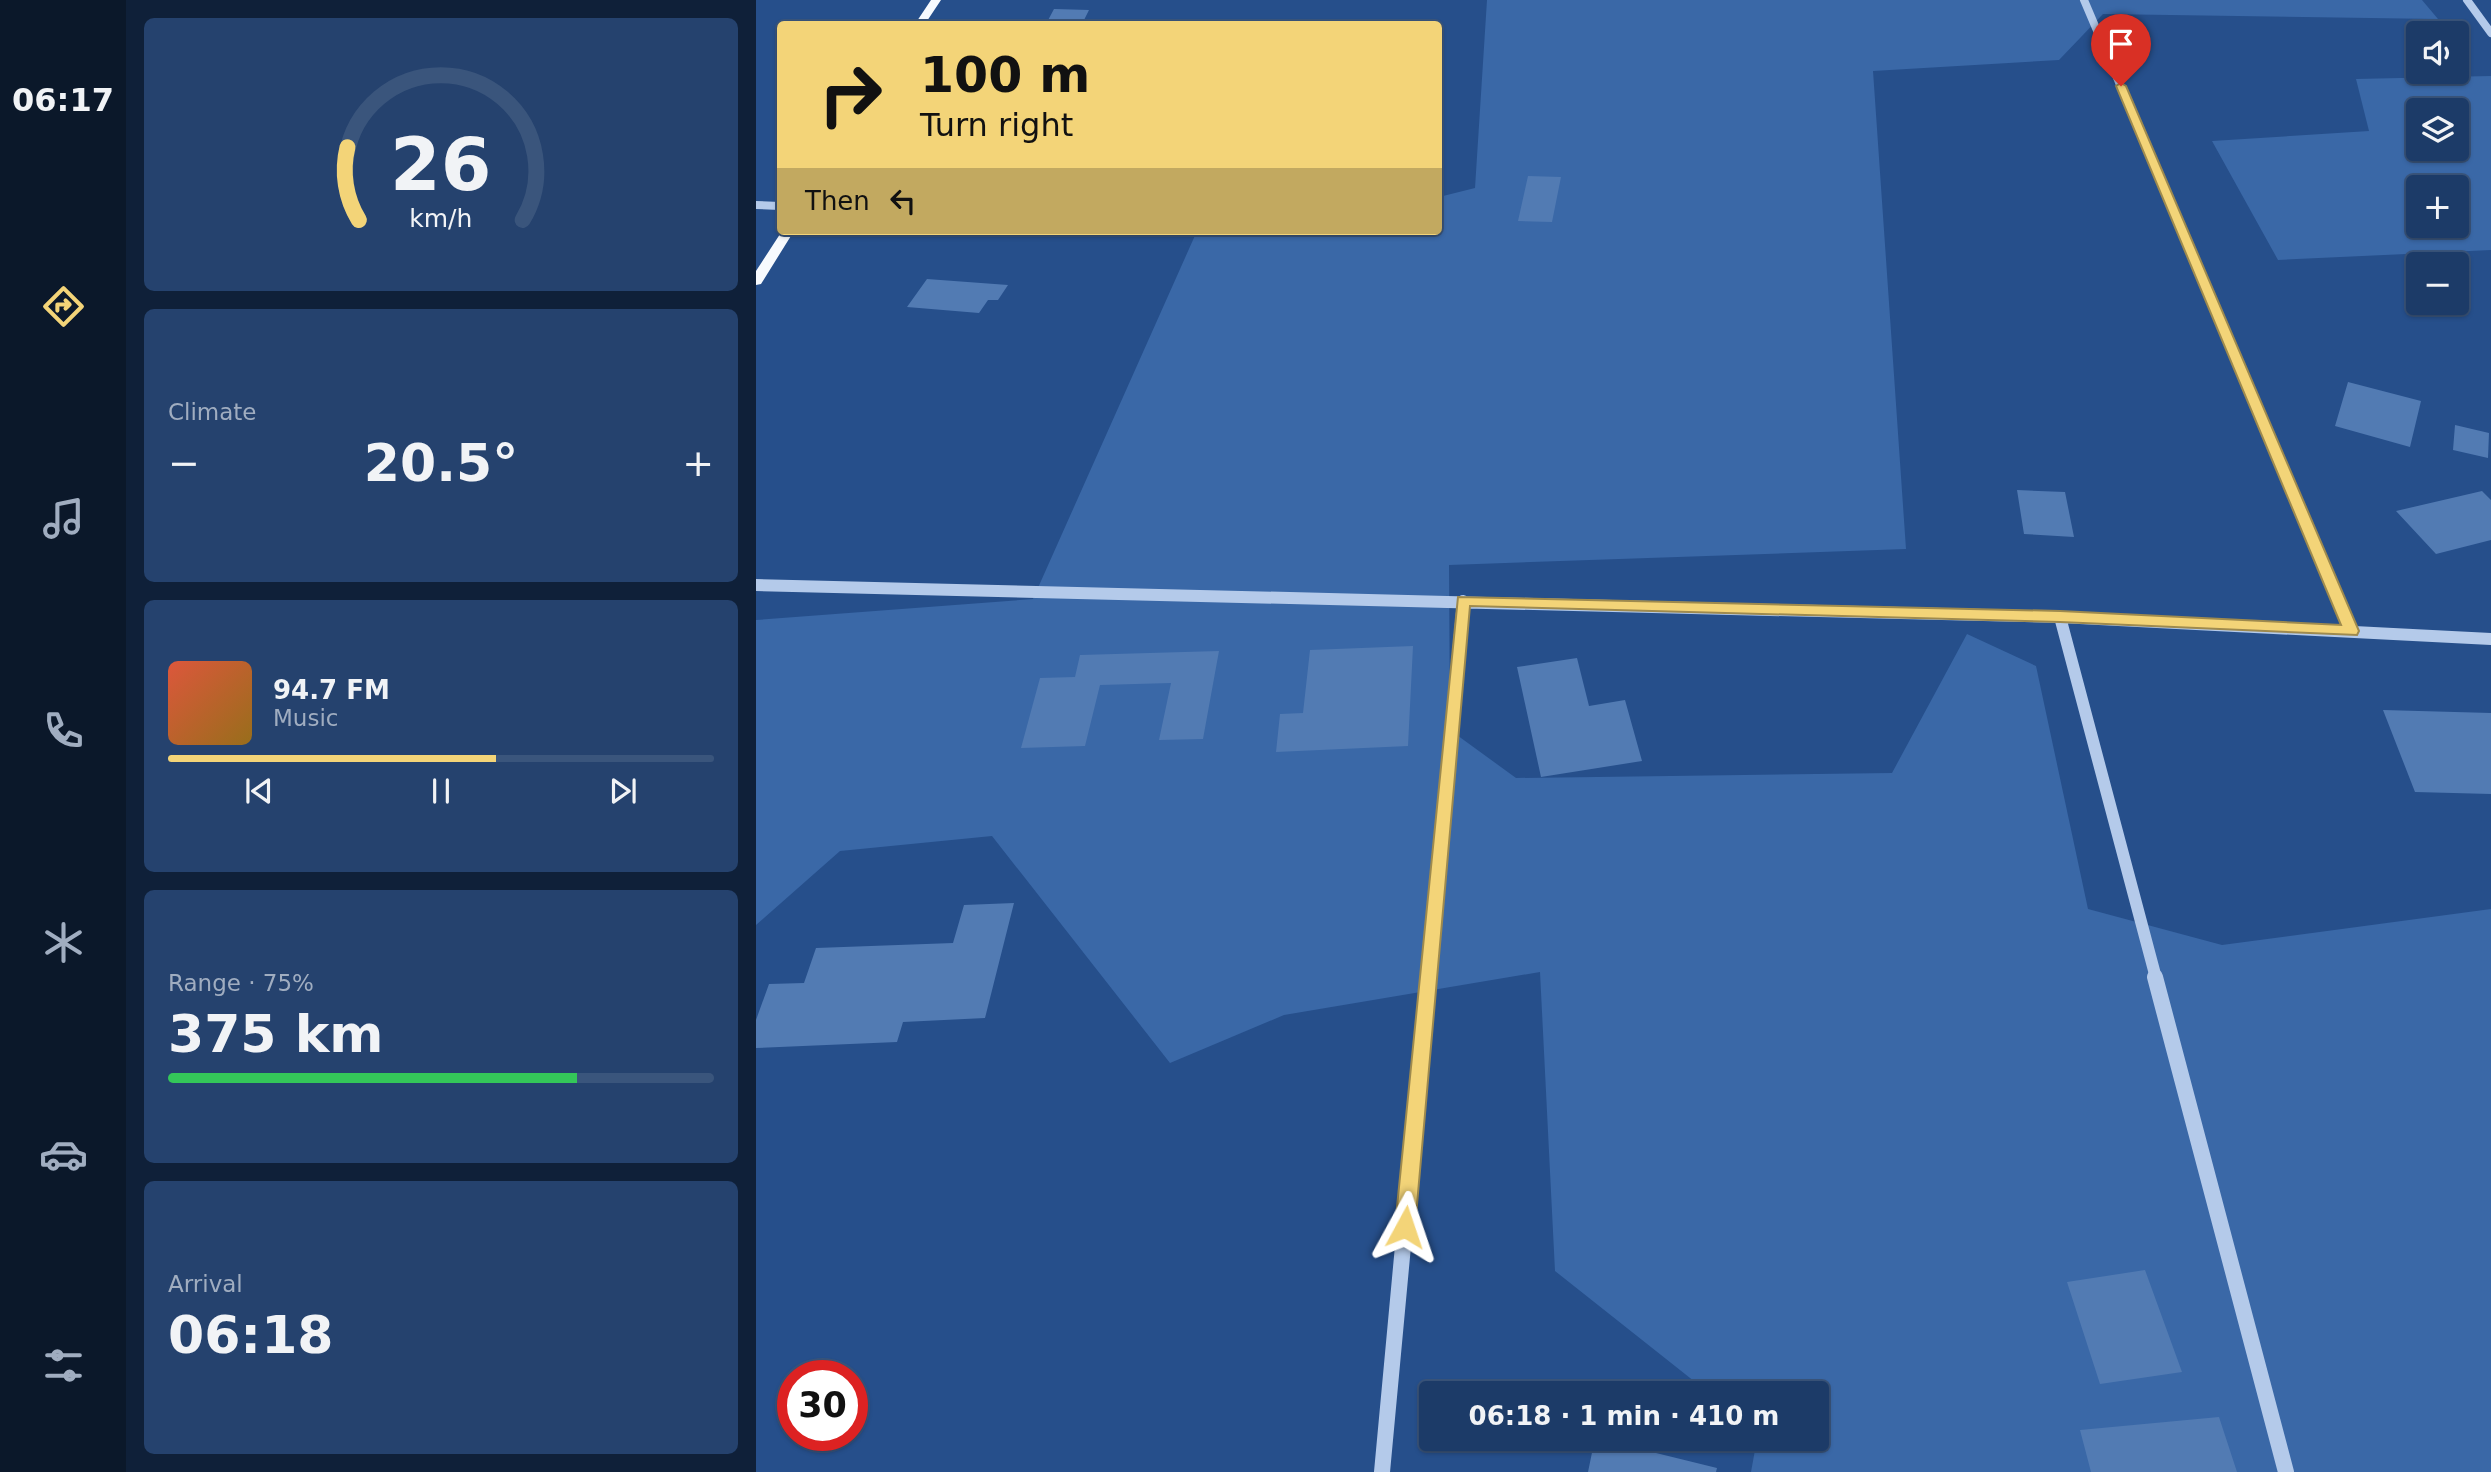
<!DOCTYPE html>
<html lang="en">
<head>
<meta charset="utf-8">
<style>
	body { margin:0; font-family:"DejaVu Sans",sans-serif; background:#25426e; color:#f1f3f6; height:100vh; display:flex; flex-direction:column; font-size:26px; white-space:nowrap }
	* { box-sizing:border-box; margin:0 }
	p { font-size:23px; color:#a0adc0 }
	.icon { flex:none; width:38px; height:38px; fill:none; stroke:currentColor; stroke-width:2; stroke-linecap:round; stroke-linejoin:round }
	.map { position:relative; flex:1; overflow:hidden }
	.sheet { display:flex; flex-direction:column; gap:18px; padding:18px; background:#0f2039; width:630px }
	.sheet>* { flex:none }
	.banner { position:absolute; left:21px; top:21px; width:665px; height:214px; border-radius:7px; box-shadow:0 2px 5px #0004,0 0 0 2px #3a557c; background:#f3d478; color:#111; overflow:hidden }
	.tools { position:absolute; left:1650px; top:21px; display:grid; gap:14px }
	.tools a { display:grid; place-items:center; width:63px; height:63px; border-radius:7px; background:#1c3b68; box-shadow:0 2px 5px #0004,0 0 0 2px #3a557c; font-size:35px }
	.speed { position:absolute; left:21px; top:1360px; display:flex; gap:14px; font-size:35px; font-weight:700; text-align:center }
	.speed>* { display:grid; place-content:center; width:91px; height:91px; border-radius:50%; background:#1c3b68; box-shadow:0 2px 5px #0004,0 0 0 2px #3a557c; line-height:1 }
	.speed .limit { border:10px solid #d22; background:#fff; color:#111 }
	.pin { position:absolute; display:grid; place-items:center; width:60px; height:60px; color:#fff; margin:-72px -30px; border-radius:50% 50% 50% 0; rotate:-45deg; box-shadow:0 0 7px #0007 }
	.pin .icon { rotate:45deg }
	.me { position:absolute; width:77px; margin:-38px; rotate:5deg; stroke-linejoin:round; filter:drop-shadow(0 0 5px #0008) }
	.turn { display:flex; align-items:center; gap:24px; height:147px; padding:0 28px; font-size:32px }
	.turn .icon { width:91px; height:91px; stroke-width:2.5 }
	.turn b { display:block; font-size:49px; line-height:60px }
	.then { display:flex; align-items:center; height:66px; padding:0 28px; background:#0003; gap:14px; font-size:26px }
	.big { font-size:52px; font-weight:700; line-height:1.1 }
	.sheet .widget { flex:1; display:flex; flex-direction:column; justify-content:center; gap:10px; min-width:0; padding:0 24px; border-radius:10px; background:#25426e }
	.sheet .dial { align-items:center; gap:0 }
	.dial svg { height:182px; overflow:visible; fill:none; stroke:#3a557c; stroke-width:7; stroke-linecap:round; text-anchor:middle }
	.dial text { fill:#f1f3f6; stroke:none }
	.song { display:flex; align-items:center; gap:21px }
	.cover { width:84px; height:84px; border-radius:10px; background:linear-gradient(135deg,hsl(10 70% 55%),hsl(40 70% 35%)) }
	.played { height:7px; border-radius:4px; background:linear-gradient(90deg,#f3d478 60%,#3a557c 60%) }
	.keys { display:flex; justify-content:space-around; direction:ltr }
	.heat { display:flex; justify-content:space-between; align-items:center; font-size:38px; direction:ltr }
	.charge { height:10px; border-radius:5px; background:linear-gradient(90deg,#34c759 75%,#3a557c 0) }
	.trip { position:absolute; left:663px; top:1381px; width:410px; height:70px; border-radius:7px; background:#1c3b68; box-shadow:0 2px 5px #0004,0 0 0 2px #3a557c; font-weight:700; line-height:70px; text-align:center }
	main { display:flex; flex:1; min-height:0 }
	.dock { display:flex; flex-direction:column; width:126px; justify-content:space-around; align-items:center; background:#0b182a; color:#a0adc0 }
	.dock .icon { width:49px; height:49px }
	.dock .active { color:#f3d478 }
	.dock b { font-size:32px; color:#f1f3f6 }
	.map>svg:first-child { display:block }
	.green { fill:#3a68a7; fill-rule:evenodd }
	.building { fill:#527bb3 }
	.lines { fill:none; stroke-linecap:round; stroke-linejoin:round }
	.minor-far3 { stroke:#b4caea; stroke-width:8 }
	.minor-far2 { stroke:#b4caea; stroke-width:10 }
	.minor-far1 { stroke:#b4caea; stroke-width:12 }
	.minor { stroke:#b4caea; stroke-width:16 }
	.major { fill:#f7fafe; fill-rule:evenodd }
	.route { fill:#f3d478; stroke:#9e8a4e; stroke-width:2 }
</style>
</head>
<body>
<main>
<nav class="dock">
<b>06:17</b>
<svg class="icon active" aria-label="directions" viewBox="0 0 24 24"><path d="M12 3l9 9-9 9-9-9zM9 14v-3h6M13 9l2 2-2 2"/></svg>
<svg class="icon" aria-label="music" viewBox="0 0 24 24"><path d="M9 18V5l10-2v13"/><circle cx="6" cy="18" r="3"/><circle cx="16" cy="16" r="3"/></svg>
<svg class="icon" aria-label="phone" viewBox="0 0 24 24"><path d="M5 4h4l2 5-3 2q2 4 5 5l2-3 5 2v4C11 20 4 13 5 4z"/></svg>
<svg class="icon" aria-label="climate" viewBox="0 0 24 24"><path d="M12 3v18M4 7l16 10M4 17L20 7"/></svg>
<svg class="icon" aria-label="car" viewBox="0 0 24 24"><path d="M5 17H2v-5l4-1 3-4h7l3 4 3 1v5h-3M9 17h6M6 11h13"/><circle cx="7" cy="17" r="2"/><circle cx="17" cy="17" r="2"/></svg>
<svg class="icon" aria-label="filters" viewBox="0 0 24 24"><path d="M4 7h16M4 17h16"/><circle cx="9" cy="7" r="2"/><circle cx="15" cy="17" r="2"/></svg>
</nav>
<section class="sheet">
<div class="widget dial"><svg viewBox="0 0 100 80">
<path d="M14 69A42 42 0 1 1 86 69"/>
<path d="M14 69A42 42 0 0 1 9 37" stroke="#f3d478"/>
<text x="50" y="56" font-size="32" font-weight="700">26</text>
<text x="50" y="72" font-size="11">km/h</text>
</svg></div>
<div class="widget"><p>Climate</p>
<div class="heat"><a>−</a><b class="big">20.5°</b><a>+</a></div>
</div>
<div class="widget">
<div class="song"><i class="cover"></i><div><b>94.7 FM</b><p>Music</p></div></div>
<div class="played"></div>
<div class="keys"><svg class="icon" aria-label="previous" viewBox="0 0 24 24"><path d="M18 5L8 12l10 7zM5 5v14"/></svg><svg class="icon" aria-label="pause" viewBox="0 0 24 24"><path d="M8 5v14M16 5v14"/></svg><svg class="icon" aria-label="next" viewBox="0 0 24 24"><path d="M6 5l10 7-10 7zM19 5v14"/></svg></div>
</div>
<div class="widget"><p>Range · 75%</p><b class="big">375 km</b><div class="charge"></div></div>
<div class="widget"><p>Arrival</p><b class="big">06:18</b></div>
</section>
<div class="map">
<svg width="1735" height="1472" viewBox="0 0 1735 1472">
	<rect width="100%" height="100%" fill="#264f8b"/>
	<path class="green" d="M731 0H1666L1682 19 1347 14 1303 60 1117 71 1150 549 693 565 694 730 760 778 1136 773 1211 634 1280 666 1332 909 1466 945 1735 909V1472H995L1001 1439 1060 1438V1393H953L799 1271 784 972 528 1015 414 1063 236 836 84 851 0 925V620L277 599 441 231H682L683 197 719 188Z
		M1735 76V250L1522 260 1456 141 1613 131 1600 79ZM1662 110H1701V149H1662ZM1662 187H1701V226H1662Z"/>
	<path class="building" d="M298 9 333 10 326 24H290Z
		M772 176 805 177 796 222 762 221Z
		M171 279 252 285 242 300H232L223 313 151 307Z
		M1592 382 1665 401 1654 447 1579 426Z
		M1699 425 1733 433 1732 458 1697 450Z
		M1261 490 1309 492 1318 537 1268 534Z
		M1726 491 1735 500V540L1680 554 1640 511Z
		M657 646 652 746 520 752 524 714 547 713 554 650Z
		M463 651 447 739 403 740 415 683 344 685 329 746 265 748 284 678 319 677 324 655Z
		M821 658 833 706 869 700 886 761 785 777 761 667Z
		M1627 710 1735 713V794L1659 792Z
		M258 903 229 1018 147 1022 141 1042 0 1048V1020L13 984 48 983 60 948 197 943 208 905Z
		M1389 1270 1426 1372 1344 1384 1311 1282Z
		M1463 1417 1481 1472H1335L1324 1430Z
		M839 1438 961 1468 960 1472H832Z"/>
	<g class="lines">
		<path class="minor-far3" d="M1328 0 1438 259
			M1711 0 1735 33
			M0 205 24 206"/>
		<path class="minor-far2" d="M1437 258 1573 580"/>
		<path class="minor-far1" d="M1573 578 1595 631
			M0 585 1304 617 1735 639
			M1304 617 1400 978
			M672 978 707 601"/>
		<path class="minor" d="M1399 977 1530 1472
			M626 1472 672 977"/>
		<path class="major" d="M175 0H185L169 24H159Z
			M26 231H38L5 284 0 285V271Z"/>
	</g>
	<path class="route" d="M1365 83 1370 86 1603 631 1601 635 1304 622 714 606 659 1227 656 1234 649 1237 642 1234 639 1227 702 597 1304 611 1585 625 1360 86Z"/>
</svg>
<div class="tools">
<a><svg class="icon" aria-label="sound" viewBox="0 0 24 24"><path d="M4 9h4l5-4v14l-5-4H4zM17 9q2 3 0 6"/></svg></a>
<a><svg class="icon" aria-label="layers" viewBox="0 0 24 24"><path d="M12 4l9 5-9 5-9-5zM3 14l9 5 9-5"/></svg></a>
<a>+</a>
<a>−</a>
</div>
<div class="speed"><div class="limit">30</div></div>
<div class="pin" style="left:1365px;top:86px;background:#d93025"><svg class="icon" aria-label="arrive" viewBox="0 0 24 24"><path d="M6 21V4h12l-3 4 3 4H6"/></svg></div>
<svg class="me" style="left:649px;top:1227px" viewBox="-20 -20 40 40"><path d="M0-17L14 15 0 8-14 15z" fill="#f3d478" stroke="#fff" stroke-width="4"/></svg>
<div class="trip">06:18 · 1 min · 410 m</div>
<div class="banner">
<div class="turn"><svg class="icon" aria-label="right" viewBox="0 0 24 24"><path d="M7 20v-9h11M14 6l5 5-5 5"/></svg><div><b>100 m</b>Turn right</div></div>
<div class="then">Then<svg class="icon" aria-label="left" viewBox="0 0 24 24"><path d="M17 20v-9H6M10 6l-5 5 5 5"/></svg></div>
</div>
</div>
</main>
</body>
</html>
